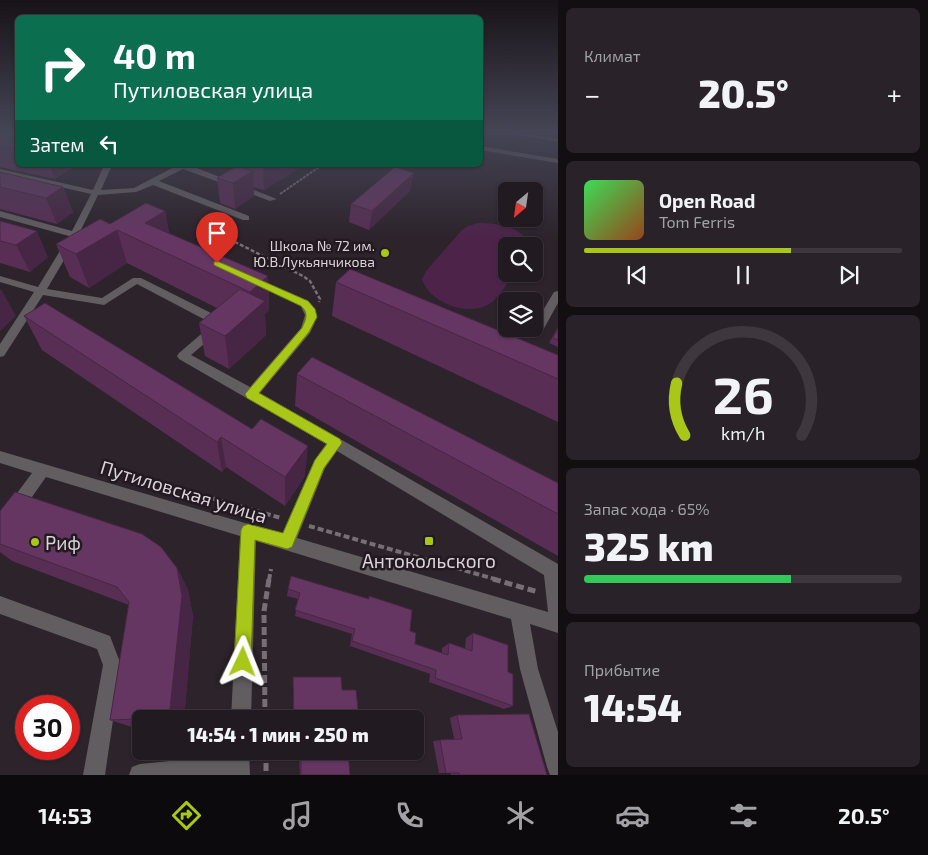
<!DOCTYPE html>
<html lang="ru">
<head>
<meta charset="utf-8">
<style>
	body { margin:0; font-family:"Exo 2",sans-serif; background:#292329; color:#f1f3f6; height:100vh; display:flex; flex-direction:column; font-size:19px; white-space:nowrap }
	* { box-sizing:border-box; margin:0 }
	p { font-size:16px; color:#a2a1a5 }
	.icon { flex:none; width:28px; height:28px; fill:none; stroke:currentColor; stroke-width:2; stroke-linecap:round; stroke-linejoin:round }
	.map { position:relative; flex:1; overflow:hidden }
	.details { display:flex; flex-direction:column; gap:8px; padding:8px; background:#120e12; width:370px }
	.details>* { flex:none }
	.hud { position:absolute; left:15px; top:15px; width:468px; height:152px; border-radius:8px; box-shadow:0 1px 4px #0004,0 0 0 1px #3e383e; background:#0b6e4f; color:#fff; overflow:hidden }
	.needle { width:32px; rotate:209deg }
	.buttons { position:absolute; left:498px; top:182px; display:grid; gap:10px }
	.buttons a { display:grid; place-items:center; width:45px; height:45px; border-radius:8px; background:#211a20; box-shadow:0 1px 4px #0004,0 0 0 1px #3e383e; font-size:25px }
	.speed { position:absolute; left:15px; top:695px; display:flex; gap:10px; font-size:25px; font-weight:700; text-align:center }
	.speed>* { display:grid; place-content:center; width:65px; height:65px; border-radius:50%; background:#211a20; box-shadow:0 1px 4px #0004,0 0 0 1px #3e383e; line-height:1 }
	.speed .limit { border:8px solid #d22; background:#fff; color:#111 }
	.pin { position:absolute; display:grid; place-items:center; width:42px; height:42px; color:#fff; margin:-51px -21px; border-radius:50% 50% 50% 0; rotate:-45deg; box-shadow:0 0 5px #0007 }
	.pin .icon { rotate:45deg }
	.me { position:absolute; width:55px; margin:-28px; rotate:2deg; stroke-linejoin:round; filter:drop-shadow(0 0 4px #0008) }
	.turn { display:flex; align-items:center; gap:18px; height:105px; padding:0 15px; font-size:22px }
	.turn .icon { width:65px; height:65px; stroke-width:2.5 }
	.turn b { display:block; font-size:35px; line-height:42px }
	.then { display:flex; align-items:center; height:48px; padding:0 15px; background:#0003; gap:10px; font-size:19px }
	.big { font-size:38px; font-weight:800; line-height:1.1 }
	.details .card { flex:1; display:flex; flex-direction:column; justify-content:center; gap:8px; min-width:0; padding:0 18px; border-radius:8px; background:#292329 }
	.details .dial { align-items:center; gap:0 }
	.dial svg { height:130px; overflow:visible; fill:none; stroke:#3e383e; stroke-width:7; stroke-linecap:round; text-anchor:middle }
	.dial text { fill:#f1f3f6; stroke:none }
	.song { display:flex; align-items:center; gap:15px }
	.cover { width:60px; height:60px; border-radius:8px; background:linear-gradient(135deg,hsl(130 70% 55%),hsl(20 70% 35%)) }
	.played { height:5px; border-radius:2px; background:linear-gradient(90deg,#a9c719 65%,#3e383e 65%) }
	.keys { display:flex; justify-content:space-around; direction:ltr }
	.heat { display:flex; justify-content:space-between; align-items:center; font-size:28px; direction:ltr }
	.charge { height:8px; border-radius:4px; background:linear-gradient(90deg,#34c759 65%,#3e383e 0) }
	.trip { position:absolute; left:132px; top:710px; width:292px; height:50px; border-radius:8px; background:#211a20; box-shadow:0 1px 4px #0004,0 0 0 1px #3e383e; font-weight:800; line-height:50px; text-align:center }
	.dock { display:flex; height:80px; justify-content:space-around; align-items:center; background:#0d0a0d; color:#a2a1a5 }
	.dock .icon { width:35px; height:35px }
	.dock .current { color:#a9c719 }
	.dock b { font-size:22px; color:#f1f3f6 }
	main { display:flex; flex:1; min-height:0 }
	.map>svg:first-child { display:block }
	.green { fill:#4d234a }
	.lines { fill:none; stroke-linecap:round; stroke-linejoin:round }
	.path-far3 { stroke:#776e76; stroke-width:2; stroke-dasharray:3 1; stroke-linecap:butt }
	.path-far2 { stroke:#776e76; stroke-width:2.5; stroke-dasharray:4 2; stroke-linecap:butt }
	.path-far1 { stroke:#776e76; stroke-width:4; stroke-dasharray:6 3; stroke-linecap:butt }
	.path { stroke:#776e76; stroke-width:5; stroke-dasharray:8 4; stroke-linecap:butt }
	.minor { fill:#625d61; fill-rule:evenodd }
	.wall { fill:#582e55 }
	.shaded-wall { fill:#472645 }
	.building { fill:#663663; stroke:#472645 }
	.route { fill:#a9c719; stroke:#6e8110 }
	.poi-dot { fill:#a9c719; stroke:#221921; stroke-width:2 }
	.labels { text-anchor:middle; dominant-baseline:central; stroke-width:5; stroke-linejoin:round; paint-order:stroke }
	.far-poi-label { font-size:14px; fill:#dad3d9; stroke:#221921; text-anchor:end }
	.near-street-label { font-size:19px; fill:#dad3d9; stroke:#221921 }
	.near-poi-label { font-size:19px; fill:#dad3d9; stroke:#221921; text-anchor:start }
</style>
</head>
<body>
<main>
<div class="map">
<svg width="558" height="775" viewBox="0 0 558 775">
	<rect width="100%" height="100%" fill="#2c232b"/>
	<path class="green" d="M478 223C496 223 523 226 530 246H506V274H513C507 283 501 295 492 302 470 319 429 303 422 279L426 271 462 230 468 226Z"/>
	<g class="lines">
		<path class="path-far3" d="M498 131 558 140
			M280 194 322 165"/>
		<path class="path-far2" d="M236 225 223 236 303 276 310 281 320 299 319 302"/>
		<path class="path-far1" d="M187 491 281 518
			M309 526 498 580
			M269 580 271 569"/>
		<path class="path" d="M493 579 538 592
			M265 719 264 611 269 579
			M266 751V775"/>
		<path class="minor" d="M480 146 558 159V163L480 150Z
			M104 165H112L101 190 134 188 176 166 175 165H189L277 199 270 201 183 169 159 181 249 216V220H243L153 185 136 192 98 195 77 238 47 289 102 298 133 278H141L225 320 227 323 225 326 191 355 250 387 301 328 305 315 300 305 249 281 254 278 258 279 308 301 316 312 315 322 310 333 260 393 558 564V633L530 624 538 669 558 732V775H550L547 767 520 669 511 619 256 541 251 719H231L240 536 46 477 6 534 0 537V516L32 473 0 463V451L282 534 314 461 326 444 179 359 177 356 179 353 213 324 137 284 104 305 43 295 4 356 0 357V344L34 292 0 282V276L38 287 69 236 0 217V211L72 231 91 194 0 173V169L93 190ZM337 451 544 575 548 612 297 538 325 468Z
			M558 291V303L542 332 540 335H532L530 332 554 292Z
			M0 596 110 636 121 665 105 775H83L103 665 97 649 0 614Z
			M229 751H249L250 775H129L132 767 140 764 229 755Z"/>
	</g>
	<path class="wall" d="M0 131H18V165H77L55 179 0 167Z
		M247 165H299V168L264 190 253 187 254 196 235 209 220 203 217 178 247 169Z
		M0 172 63 187 73 212 57 224 0 209Z
		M410 191 369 230 349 222 351 204Z
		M165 211 169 233 268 276 269 310 265 314 266 335 229 369 205 356 199 323 217 308 127 263 89 288 70 277 56 244 110 224Z
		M0 221 48 257 30 272 0 263Z
		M336 282 558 355V422L332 316Z
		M24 316 305 476 285 506 226 467 222 472 42 350Z
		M558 327V347L549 343Z
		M297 374 558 483V556L295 406Z
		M0 511 177 568 188 590 193 616 184 719H141V726L132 727 110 720 129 605 12 561 0 552Z
		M288 589 368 599 369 596 410 631 415 644 442 653V648L449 643 465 649 466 638 473 633 508 672 513 706 504 709 429 682 430 674 350 646 352 634 295 616 298 599 287 596Z
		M293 677 342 690 359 719H293Z
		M457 715 547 775H451V773H439L433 741 440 740 454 739 450 718Z
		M324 751H348L350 775H300L299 758H301L325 757Z"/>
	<path class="shaded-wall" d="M49 165H77L55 179Z
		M263 165H299V168L264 190Z
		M253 171 254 196 235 209 233 183Z
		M414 173 410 191 369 230 372 211Z
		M63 187 73 212 57 224 46 198Z
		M165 211 171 244 145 223Z
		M117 230 127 263 89 288 76 254Z
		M37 231 48 257 30 272 16 245Z
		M268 276 269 310 265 314 266 335 229 369 225 336 251 313 250 292Z
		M1 289 16 316 0 331V290Z
		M221 437 226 467 222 472 217 442Z
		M308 446 305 476 285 506V477Z
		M177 568 188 590 193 616 184 719H170L169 718Z"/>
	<path class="building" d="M0 131H18V149L0 145Z
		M237 166 253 171 233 183 217 178Z
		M395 167 414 173 372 211 351 204Z
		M0 172 63 187 46 198 0 187Z
		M146 203 165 211 145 223 268 276 250 292 117 230 76 254 56 244 100 219 110 224Z
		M0 221 37 231 16 245 0 241Z
		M350 269 558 355V379L336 282Z
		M240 289 265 301 225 336 199 323Z
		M45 303 252 429 261 419 308 446 285 477 221 437 217 442 24 316Z
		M558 328V340L553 338Z
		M312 357 558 483V514L297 374Z
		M15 492 142 534 161 547 177 568 182 596 169 718 110 720 129 602 117 587 0 544V511Z
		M291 576 369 599V596L412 610 410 631 416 633 415 644 448 655 449 643 472 651 473 633 508 645V672L513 674V706L435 678 436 670 352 641 355 629 295 610 300 593 288 589Z
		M293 677H341L342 690H356L359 719H294Z
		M529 714 547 775H459V773H446L440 740 462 739 457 715Z
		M327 751H348L350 775H301V758L328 757Z"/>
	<linearGradient id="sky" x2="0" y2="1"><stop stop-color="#181318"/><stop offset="0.55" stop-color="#454555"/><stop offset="1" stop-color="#454555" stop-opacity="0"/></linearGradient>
	<rect width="558" height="239" fill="url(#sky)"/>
	<path class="route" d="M217 261 308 301 315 309 317 317 309 332 259 393 340 439 342 443 324 468 292 547 287 549 255 540 251 662 249 668 243 671 237 668 234 662 241 530 243 526 248 524 283 533 315 460 327 444 247 398 245 394 302 328C306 319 309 313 301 306L214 265V262Z"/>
	<g class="poi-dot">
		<circle cx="385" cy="253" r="5"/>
		<rect x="424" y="536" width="10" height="10" rx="2.5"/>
		<circle cx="35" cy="542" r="5"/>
	</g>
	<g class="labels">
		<g class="far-poi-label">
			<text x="375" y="245">Школа № 72 им.<tspan x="375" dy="16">Ю.В.Лукьянчикова</tspan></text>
		</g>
		<g class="near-street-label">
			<text transform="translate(184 491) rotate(17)">Путиловская улица</text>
		</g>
		<g class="near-poi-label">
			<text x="45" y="542">Риф</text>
			<text x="429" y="560" text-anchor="middle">Антокольского</text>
		</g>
	</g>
</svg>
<div class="buttons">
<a><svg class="needle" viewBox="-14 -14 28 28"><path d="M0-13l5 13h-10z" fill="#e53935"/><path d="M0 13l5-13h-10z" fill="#a2a1a5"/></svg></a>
<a><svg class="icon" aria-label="search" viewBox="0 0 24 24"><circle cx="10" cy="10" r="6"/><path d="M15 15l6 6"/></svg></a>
<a><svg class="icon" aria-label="layers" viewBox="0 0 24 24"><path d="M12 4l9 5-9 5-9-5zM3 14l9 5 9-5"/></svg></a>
</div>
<div class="speed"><div class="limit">30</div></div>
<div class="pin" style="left:217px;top:263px;background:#d93025"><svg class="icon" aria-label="arrive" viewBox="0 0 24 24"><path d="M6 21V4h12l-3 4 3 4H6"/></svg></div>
<svg class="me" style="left:243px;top:662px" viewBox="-20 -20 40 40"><path d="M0-17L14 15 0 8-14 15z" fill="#a9c719" stroke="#fff" stroke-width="4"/></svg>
<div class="trip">14:54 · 1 мин · 250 m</div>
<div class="hud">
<div class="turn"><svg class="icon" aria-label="right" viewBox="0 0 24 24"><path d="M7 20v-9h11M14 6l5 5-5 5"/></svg><div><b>40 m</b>Путиловская улица</div></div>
<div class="then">Затем<svg class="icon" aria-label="left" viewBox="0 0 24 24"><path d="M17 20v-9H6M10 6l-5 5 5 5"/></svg></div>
</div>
</div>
<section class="details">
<div class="card"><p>Климат</p>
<div class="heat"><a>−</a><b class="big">20.5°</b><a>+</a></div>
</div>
<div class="card">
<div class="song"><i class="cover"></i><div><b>Open Road</b><p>Tom Ferris</p></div></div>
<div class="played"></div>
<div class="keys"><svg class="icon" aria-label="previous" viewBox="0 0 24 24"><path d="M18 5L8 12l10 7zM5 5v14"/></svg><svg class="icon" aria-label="pause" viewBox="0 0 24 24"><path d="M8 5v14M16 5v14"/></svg><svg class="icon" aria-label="next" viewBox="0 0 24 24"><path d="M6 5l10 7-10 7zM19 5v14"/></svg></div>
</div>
<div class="card dial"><svg viewBox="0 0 100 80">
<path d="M14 69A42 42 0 1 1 86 69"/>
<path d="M14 69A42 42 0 0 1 9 37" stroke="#a9c719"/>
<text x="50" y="56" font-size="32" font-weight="700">26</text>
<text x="50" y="72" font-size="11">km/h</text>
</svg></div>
<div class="card"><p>Запас хода · 65%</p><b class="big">325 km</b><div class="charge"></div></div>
<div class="card"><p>Прибытие</p><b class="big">14:54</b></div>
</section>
</main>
<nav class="dock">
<b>14:53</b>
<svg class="icon current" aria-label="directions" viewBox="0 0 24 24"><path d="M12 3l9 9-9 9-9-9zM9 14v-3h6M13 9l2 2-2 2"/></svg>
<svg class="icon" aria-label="music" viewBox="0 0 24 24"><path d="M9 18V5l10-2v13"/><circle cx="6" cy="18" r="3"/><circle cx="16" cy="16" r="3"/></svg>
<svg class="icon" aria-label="phone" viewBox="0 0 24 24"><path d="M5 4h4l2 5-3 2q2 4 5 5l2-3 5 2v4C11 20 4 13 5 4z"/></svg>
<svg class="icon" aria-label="climate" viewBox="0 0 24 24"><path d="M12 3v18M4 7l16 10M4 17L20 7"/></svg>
<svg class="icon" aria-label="car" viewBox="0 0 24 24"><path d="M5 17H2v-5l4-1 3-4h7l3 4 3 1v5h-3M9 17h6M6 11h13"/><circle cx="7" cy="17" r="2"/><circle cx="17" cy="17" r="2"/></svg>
<svg class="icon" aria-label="filters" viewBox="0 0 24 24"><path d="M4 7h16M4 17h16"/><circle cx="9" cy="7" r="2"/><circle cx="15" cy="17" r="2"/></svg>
<b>20.5°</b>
</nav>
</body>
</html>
